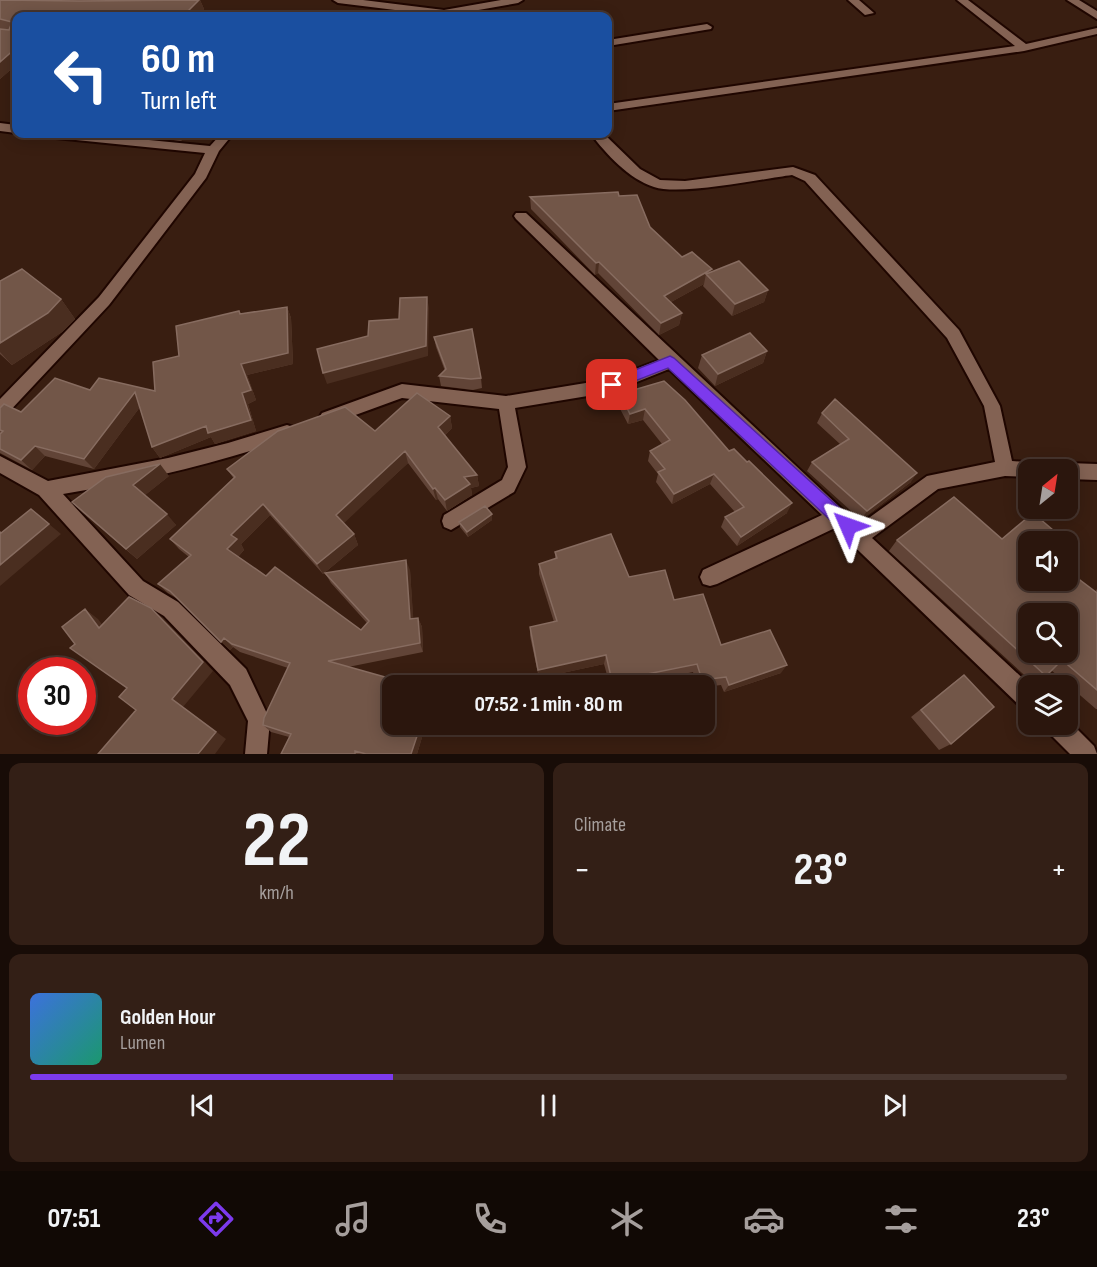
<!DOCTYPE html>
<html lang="en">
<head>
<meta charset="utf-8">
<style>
	body { margin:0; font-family:"Sofia Sans Condensed",sans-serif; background:#331f16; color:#f1f3f6; height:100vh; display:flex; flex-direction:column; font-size:22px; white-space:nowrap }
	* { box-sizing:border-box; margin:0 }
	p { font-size:20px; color:#a69f9d }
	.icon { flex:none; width:33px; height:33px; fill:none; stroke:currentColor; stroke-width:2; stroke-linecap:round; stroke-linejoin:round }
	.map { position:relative; height:754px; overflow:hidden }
	.side { display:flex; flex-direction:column; gap:9px; padding:9px; background:#180c07; flex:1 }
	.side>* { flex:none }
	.top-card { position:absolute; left:12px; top:12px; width:600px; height:126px; border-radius:12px; box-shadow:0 3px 15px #0003,0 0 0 2px #47352e; background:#1a4fa0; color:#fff; overflow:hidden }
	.needle { width:39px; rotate:30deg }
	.fabs { position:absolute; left:1018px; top:459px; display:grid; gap:12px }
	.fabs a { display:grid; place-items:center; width:60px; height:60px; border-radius:12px; background:#2b160d; box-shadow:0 3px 15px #0003,0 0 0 2px #47352e; font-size:30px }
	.speed { position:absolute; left:18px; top:657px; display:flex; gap:12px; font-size:30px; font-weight:700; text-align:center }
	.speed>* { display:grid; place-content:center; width:78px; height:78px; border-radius:50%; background:#2b160d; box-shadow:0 3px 15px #0003,0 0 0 2px #47352e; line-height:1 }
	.speed .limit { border:9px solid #d22; background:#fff; color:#111 }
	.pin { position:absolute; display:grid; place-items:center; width:51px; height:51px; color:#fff; margin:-26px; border-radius:12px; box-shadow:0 3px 9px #0006 }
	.me { position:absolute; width:66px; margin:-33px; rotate:313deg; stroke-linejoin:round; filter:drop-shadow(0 0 4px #0008) }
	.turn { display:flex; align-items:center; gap:21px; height:126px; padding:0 30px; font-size:27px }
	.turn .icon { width:78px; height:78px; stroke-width:2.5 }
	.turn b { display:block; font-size:42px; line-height:51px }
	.big { font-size:45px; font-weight:700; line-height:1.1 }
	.side .widget { flex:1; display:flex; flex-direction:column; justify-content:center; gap:9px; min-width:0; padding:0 21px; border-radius:12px; background:#331f16 }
	.side .dial { align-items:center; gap:0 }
	.dial b { font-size:78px; line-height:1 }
	.song { display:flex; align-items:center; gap:18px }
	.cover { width:72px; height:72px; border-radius:9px; background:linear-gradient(135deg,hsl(220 70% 55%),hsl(160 70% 35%)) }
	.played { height:6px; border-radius:3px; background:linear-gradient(90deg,#7c3aed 35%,#47352e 35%) }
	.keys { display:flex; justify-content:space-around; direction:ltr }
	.heat { display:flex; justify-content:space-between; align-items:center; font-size:33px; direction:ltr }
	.side .tiles { flex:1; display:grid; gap:9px; grid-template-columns:1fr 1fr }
	.widget:last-child { grid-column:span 2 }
	.trip { position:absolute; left:382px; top:675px; width:333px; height:60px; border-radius:12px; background:#2b160d; box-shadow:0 3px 15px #0003,0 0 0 2px #47352e; font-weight:700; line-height:60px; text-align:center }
	.tab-bar { display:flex; height:96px; justify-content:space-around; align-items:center; background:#110905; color:#a69f9d }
	.tab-bar .icon { width:42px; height:42px }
	.tab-bar .selected { color:#7c3aed }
	.tab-bar b { font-size:27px; color:#f1f3f6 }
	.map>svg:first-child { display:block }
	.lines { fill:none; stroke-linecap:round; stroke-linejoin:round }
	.minor-casing { stroke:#1f0600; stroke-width:4 }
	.minor { fill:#836253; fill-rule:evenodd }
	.wall { fill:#614437 }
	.shaded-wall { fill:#4a2e20 }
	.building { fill:#725648; stroke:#876c60; stroke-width:1.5; fill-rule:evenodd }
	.route { fill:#7c3aed; stroke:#51269a; stroke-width:1.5 }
</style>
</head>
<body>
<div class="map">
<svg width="1097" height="754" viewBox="0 0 1097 754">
	<rect width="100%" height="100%" fill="#391e11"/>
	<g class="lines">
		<defs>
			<path id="minor" d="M333 0H363L444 10 501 0H523L518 3 444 16 338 3Z
				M848 0H859L874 13 865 15Z
				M957 0H968L1026 44 1097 28V34L1024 51 608 111V104L1015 46Z
				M1067 0H1079L1097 11V19Z
				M707 24 712 27 711 29 608 46V40Z
				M0 123 16 125V133L0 131Z
				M50 134H88L210 146 221 134H233L219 151 206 178 109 305 6 415 0 417V399L99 297 195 174 205 153 56 138Z
				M591 134H604L640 169 660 180 685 181 793 167 815 175 959 330 1000 406 1012 461 1051 464 1054 470H1029V477L1005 476 938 489 872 538 1031 686 1029 710 1021 707 835 528 717 584 710 586 703 584 700 577 703 570 822 515 669 369 612 392 515 408 526 467 514 492 451 530 444 527 442 521 444 515 502 480 508 467 499 409 402 398 328 425 322 423 319 418 322 413 402 384 506 396 610 379 659 360 516 219 514 216 516 213H526L859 525 927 476 995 462 984 406 947 338 805 181 792 175C761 179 680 196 654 187 629 179 606 154 591 134Z
				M287 425 293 427 296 432 293 437C218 463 141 481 63 494L143 581 178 602 246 669 270 720 267 754H245L248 721 230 685 164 616 129 595 39 495 0 473V456L48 481 168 458 228 443Z
				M1068 463 1097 464V480L1068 479V470H1060L1062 465Z
				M1068 720 1094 746 1097 754H1070L1048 732 1045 724H1068Z"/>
		</defs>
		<use href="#minor" class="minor-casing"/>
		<use href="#minor" class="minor"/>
	</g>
	<path class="wall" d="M0 0H200L204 9 197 16H16V65L0 79Z
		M129 134H188L181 141Z
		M619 196 650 227 682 257 712 272 768 290 764 302 732 316 703 286 704 284 671 302 682 313 679 325 659 335 598 273 595 275 531 209 530 197Z
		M0 281 61 299 75 319 62 332 12 365 0 354Z
		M287 307 291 318 293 364 247 375 256 400 248 404 256 431 215 444 211 437 160 458 152 447 140 407 94 469 45 456 32 470 0 453V408L21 412 90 390 155 391 179 356 241 314Z
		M434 337 481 378 482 388 473 390 441 386 439 376 445 371 436 347Z
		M767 351 763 363 715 386 698 368 702 355Z
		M620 394 729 451 787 513 737 546 721 527 725 517 735 512 710 484 672 504 656 482 658 474 648 461 650 451 662 444 643 420 628 424 618 405Z
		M822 413 911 482 861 520 807 471 812 462 840 444 817 423Z
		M450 416 452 428 445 435 477 475 479 486 471 488 472 495 447 511 438 499 436 500 408 463 343 523 354 534 358 545 323 574 270 515 241 544 244 550 238 557 266 576 361 630 367 623 331 583 325 573 410 570 413 619 418 618 422 627 423 652 348 667 393 724H426L417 754H281L289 737 271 732 263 725 288 668 240 652 233 647 230 650 180 600 168 593 158 584 189 557 179 549 170 539 234 479 227 469 375 431Z
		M169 476 145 495 176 525 137 559 83 513 72 502Z
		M492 514V520L468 537 460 527 459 522Z
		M1002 539 1029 542 1095 592 1097 589V709H1096L1051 670 1046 676 1033 683 889 551 897 540Z
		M555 552 629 577 674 600 721 645 781 673 724 692 721 685 705 687V686H697L693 672 629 686H610L604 664 539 678 530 636V627L554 622 539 574V564L555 559Z
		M964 675 951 744 939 750 911 717 953 683Z"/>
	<path class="shaded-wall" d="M199 0H200L204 9 197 16H183Z
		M16 48V65L0 79V62Z
		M178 134H188L181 141Z
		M599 262 598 273 595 275 596 263Z
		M712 269 710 278 706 274 704 284 662 307 664 296Z
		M768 290 764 302 732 316 735 304Z
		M427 297 429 308 428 356 327 384 323 373 426 346Z
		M61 299 75 319 62 332 12 365 0 352V343Z
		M287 307 291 318 293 364 247 375 256 400 248 404 256 431 215 444 211 437 160 458 152 447 242 393 241 364Z
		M682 313 679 325 659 335 661 323Z
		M767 351 763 363 715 386 718 374Z
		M135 392 143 403 94 469 84 459Z
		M645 409 643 420 628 424 630 414Z
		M450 416 452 428 440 439 438 427Z
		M35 446 45 456 32 470 21 460Z
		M405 451 408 463 341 526 336 515Z
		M160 464 169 476 143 497 133 485Z
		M917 473 911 482 861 520 867 511Z
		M714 474 710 484 672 504 674 494Z
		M477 475 479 486 471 488 472 495 447 511 445 500 464 477Z
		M435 488 438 499 436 500 433 489Z
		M792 503 787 513 737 546 741 537Z
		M263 504 270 515 241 544 244 550 235 560 227 549 231 535Z
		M167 514 176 525 137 559 126 549Z
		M492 514V520L468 537 467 532Z
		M49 524 61 534 0 586V565Z
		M354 534 358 545 323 574 317 564Z
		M406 560 410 570 414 628 410 619Z
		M151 608 163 618 213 671 183 707 226 739 215 754H198L172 699Z
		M85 609 98 619 112 638 99 628Z
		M418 618 422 627 423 652 420 643Z
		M224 638 233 647 230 650 221 642Z
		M606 655 604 664 539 678 538 670Z
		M787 665 781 673 724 692 729 685Z
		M421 724H426L417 754H411Z"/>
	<path class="building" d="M0 0 79 1 199 0 183 16H16V48L0 62V29L9 30 12 22 0 19Z
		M618 192 619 196 637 195 650 227 682 257 692 252 712 269 664 296 682 313 661 323 599 262 596 263 530 197Z
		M739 261 768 290 735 304 706 274Z
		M22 269 61 299 48 313 0 343V281Z
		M427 297 426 346 323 373 317 349 368 336 369 321 399 319 400 298Z
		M287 307 288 353 241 364 251 390 242 393 251 420 208 433 206 426 152 447 135 392 84 459 35 446 21 460 0 449V434L3 431 0 430V408L4 404 21 412 55 378 90 390 99 378 155 391 153 362 179 356 176 326 239 311 240 314Z
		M472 329 481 378 471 379 439 376 446 369 434 337Z
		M750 333 767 351 718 374 702 355Z
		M664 381 685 400 729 451 734 449 747 462 749 461 792 503 741 537 725 517 744 507 714 474 674 494 658 472 665 469 650 451 670 440 645 409 630 414 620 394Z
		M417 393 450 416 438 427 477 475 464 477 470 484 445 500 435 488 433 489 405 451 336 515 354 534 317 564 263 504 231 535 237 539 227 549 266 576 275 567 361 630 369 621 325 573 406 560 410 619 418 618 420 643 328 661 417 686H393V724H421L411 754H366L355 751V754H281L291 734 263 725 264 718 290 663 232 644 224 638 221 642 170 591 158 584 191 555 170 539 235 477 227 469 278 431 345 407 375 431Z
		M835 399 917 473 867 511 812 462 849 439 822 413Z
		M160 464 133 485 167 514 126 549 72 502 106 477Z
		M954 497 1002 539 1033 513 1067 542H1029V580H1068V571L1097 593V690L1062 660 1046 676 897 540ZM1029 614H1068V652H1029Z
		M485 506 492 514 467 532 459 522Z
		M31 509 49 524 0 565V532L1 533Z
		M611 534 629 577 665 570 674 600 703 594 721 645 770 630 787 665 729 685 726 677 702 680 697 664 612 681 606 655 538 670 530 627 557 621 539 564 557 558 555 552Z
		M129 597 151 608 203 662 172 699 216 732 198 754H98L136 710 119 697 127 688 70 648 75 644 62 627 85 609 99 628Z
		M964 675 994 707 951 744 921 710Z"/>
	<path class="route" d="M670 356 674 358 854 521 856 526 854 532 848 534 843 532 668 368 612 390 605 385 607 381Z"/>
</svg>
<div class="fabs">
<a><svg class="needle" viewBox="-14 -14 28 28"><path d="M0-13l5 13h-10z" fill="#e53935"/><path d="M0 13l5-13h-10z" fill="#a69f9d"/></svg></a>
<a><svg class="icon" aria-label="sound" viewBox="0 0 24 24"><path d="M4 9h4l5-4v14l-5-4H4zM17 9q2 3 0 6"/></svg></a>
<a><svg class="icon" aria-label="search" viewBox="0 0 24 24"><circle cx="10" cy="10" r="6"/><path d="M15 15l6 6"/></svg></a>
<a><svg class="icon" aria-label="layers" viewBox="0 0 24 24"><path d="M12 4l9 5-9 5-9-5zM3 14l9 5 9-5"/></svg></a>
</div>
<div class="speed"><div class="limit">30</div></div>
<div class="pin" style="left:612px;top:385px;background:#d93025"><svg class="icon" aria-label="arrive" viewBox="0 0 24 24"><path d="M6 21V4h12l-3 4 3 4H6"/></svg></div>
<svg class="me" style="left:848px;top:526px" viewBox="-20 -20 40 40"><path d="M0-17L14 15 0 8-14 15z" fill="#7c3aed" stroke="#fff" stroke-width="4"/></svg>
<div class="trip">07:52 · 1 min · 80 m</div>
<div class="top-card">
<div class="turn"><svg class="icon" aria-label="left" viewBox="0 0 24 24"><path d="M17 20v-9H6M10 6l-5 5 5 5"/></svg><div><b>60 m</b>Turn left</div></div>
</div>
</div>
<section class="side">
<div class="tiles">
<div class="widget dial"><b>22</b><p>km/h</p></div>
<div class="widget"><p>Climate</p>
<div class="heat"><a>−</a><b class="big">23°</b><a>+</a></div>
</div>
<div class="widget">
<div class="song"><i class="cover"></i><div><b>Golden Hour</b><p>Lumen</p></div></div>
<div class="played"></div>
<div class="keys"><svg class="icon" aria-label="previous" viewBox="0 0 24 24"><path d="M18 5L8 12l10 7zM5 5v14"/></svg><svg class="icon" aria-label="pause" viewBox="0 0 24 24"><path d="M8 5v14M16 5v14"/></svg><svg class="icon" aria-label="next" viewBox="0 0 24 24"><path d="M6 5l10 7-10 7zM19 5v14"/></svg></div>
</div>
</div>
</section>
<nav class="tab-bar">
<b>07:51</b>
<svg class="icon selected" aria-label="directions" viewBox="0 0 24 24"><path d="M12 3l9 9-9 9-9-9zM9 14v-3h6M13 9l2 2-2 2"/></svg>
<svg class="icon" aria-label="music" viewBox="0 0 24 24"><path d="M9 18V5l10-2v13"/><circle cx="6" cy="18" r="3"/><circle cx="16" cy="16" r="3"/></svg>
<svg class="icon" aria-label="phone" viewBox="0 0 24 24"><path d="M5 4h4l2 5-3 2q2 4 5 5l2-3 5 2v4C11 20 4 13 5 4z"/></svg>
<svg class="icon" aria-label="climate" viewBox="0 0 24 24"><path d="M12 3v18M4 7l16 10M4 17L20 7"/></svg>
<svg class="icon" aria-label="car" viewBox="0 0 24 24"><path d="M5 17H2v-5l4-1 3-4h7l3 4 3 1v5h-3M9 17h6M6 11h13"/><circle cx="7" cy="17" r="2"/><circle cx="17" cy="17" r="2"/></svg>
<svg class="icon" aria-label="filters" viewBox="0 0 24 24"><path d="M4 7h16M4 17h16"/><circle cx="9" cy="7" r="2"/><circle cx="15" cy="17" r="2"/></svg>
<b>23°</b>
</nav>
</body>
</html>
